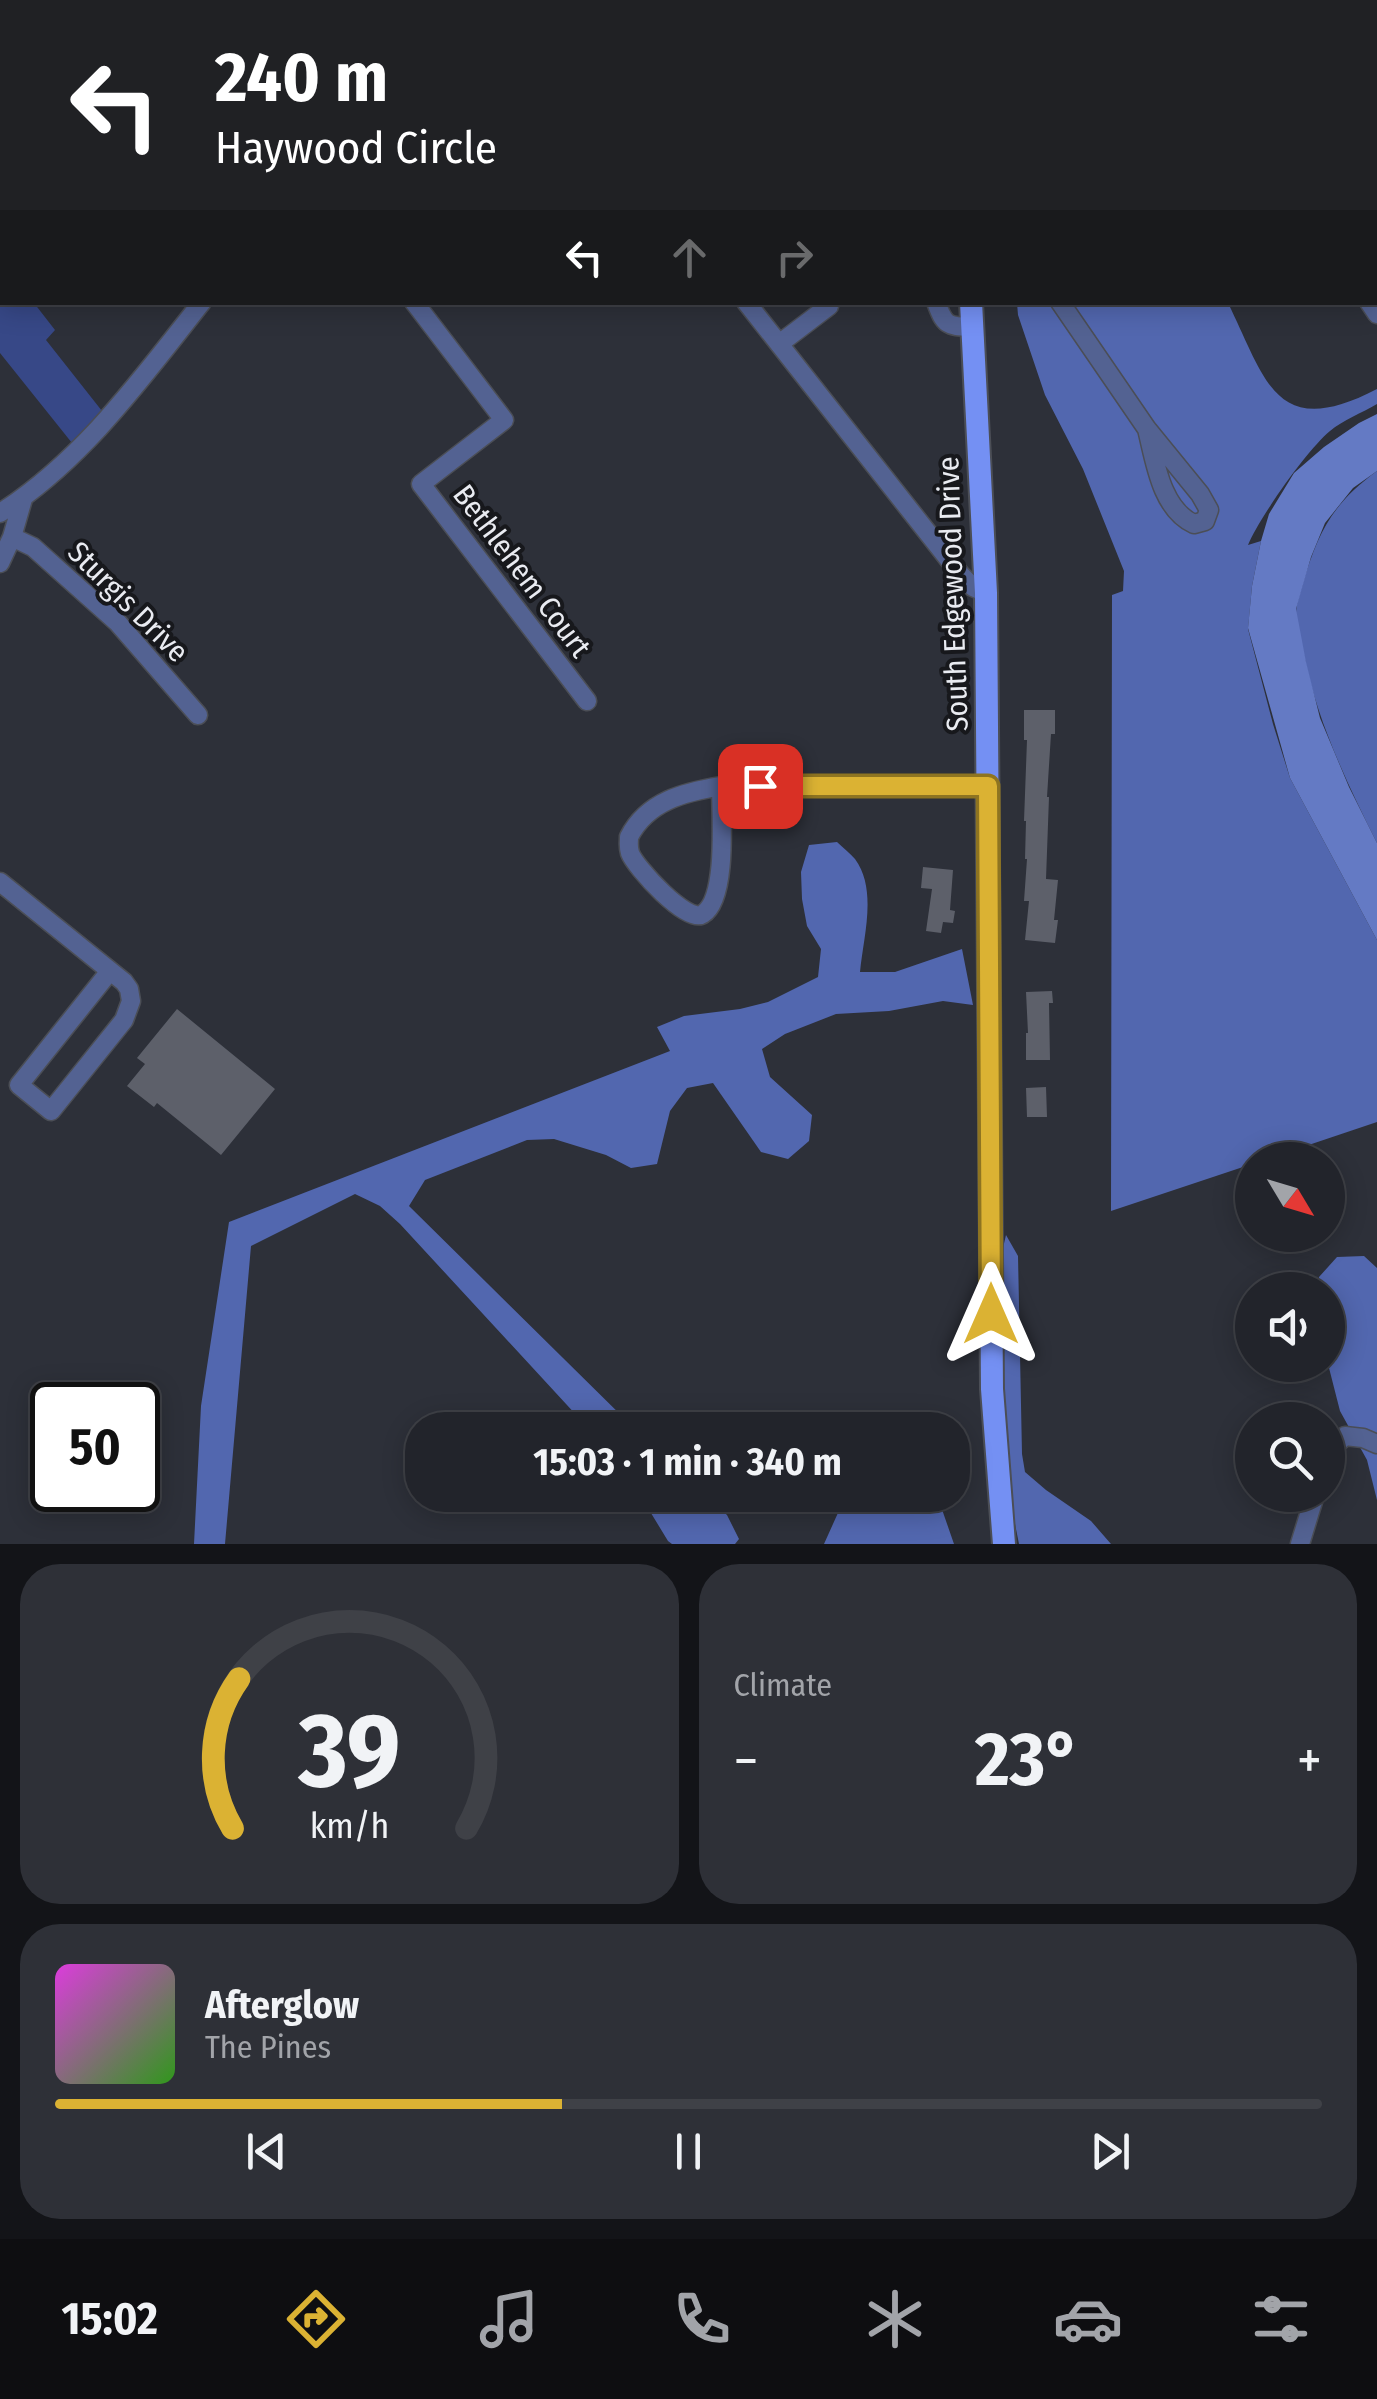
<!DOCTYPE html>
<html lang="en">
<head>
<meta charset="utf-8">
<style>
	body { margin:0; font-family:"Fira Sans Condensed",sans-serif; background:#2e3037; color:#f1f3f6; height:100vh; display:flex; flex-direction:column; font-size:38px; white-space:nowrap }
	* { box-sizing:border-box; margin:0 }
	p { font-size:32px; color:#a2a4a9 }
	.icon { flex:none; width:55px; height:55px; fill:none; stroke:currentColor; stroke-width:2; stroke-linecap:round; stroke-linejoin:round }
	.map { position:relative; height:1544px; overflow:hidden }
	.sheet { display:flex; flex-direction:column; gap:20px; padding:20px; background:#131418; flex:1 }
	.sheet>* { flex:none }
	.banner { position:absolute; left:0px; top:0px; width:1378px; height:305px; box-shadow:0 5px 25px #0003,0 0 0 2px #3f4147; background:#202124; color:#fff; overflow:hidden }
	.needle { width:65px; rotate:128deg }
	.fabs { position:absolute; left:1235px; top:1142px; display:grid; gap:20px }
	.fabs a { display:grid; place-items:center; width:110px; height:110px; border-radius:50%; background:#22242b; box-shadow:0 5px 25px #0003,0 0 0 2px #3f4147; font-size:50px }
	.speed { position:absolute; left:30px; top:1382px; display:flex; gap:20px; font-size:50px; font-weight:700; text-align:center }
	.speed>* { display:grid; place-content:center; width:130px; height:130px; border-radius:50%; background:#22242b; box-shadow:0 5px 25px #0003,0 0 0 2px #3f4147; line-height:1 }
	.speed .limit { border:5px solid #111; border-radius:15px; background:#fff; color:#111 }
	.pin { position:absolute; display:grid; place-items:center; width:85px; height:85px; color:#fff; margin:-42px; border-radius:20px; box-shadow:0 5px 15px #0006 }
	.me { position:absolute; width:110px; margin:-55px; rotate:0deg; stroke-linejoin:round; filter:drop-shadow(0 0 8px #0008) }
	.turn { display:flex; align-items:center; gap:35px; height:210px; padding:0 50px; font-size:45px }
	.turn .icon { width:130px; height:130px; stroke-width:2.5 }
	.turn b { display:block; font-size:70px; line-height:85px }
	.lanes { display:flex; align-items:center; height:95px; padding:0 50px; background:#0003; justify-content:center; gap:50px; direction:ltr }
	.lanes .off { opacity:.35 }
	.big { font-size:75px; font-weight:700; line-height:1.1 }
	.sheet .tile { flex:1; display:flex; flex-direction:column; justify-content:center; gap:15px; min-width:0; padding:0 35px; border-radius:40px; background:#2e3037 }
	.sheet .dial { align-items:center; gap:0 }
	.dial svg { height:260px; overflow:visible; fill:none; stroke:#3f4147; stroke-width:7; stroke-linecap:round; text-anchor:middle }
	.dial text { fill:#f1f3f6; stroke:none }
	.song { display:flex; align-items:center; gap:30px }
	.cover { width:120px; height:120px; border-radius:15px; background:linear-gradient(135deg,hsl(300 70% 55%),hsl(110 70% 35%)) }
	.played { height:10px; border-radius:5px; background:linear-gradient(90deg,#dbb233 40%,#3f4147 40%) }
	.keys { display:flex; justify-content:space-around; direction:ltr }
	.heat { display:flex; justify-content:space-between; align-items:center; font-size:55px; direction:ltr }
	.sheet .tiles { flex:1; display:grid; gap:20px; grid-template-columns:1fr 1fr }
	.tile:last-child { grid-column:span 2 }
	.trip { position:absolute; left:405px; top:1412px; width:565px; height:100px; border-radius:40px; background:#22242b; box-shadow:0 5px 25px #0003,0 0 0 2px #3f4147; font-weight:700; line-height:100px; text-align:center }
	.menu { display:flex; height:160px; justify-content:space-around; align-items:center; background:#0e0e11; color:#a2a4a9 }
	.menu .icon { width:70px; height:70px }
	.menu .selected { color:#dbb233 }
	.menu b { font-size:45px; color:#f1f3f6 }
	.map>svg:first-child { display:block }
	.green { fill:#374887 }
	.forest { fill:#5267af }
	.water { fill:#647ac4 }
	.building { fill:#5d606a }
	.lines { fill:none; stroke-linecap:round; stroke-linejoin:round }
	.minor-casing { stroke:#4b4e56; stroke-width:21 }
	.major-casing { stroke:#4b4e56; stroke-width:26 }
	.minor { stroke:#536292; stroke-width:18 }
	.major { stroke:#7490f3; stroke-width:22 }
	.route-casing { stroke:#8e7421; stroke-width:25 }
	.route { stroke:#dbb233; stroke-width:18 }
	.labels { text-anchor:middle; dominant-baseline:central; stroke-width:8; stroke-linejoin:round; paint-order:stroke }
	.street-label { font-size:30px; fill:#e9ebf1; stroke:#17181c }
</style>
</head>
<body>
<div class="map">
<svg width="1377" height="1544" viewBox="0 0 1377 1544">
	<rect width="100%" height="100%" fill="#2d3039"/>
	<path class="green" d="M0 258 2 261V302L34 303 55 330 46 340 102 411 72 443 0 353Z"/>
	<path class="forest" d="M1017 303H1228C1266 380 1275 442 1377 389V404C1362 413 1343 420 1330 431 1307 450 1259 518 1248 545L1261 541 1252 586 1248 629 1273 724 1290 778 1377 940V1122L1264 1160H1252V1164L1111 1211 1112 595 1123 591 1124 571 1083 469 1045 395 1018 315Z
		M1377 471V843C1346 781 1316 719 1303 650 1301 638 1297 625 1296 613 1296 603 1301 592 1303 583 1318 532 1333 503 1377 471Z
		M837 842C843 848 850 853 855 859 878 890 863 938 860 972H895L962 949 973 1005 943 1001 889 1011 836 1014 785 1034 762 1049 770 1077 812 1115 809 1141 788 1159 761 1152 713 1083 687 1088 670 1111 657 1164 631 1168 606 1155 554 1139 527 1140 425 1180 409 1206 636 1430H590L400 1224 380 1206 355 1194 251 1246 225 1544H194L201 1406 229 1222 670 1051 657 1027 684 1016 740 1009 768 1002 818 977 821 949 807 926 802 899 801 872 809 845Z
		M1006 1235 1018 1256 1022 1454 1025 1472 1046 1490 1091 1521 1111 1544H1019L1014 1519 995 1282Z
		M1364 1256 1377 1268V1500L1367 1460 1340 1411 1328 1364V1290H1319V1277L1337 1257Z
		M640 1495H704L727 1515 739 1539 735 1544H672L668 1541Z
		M846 1495H937L954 1544H824Z"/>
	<path class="water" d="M1377 414V471L1353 488 1325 523 1311 557 1296 609 1306 662 1320 718 1349 787 1377 843V940L1290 778 1248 628 1252 586 1261 541 1269 514 1294 473 1324 447 1359 423Z"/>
	<path class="building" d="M1024 710H1055V734H1051L1047 797H1049L1046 879 1058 880 1054 920H1058L1055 943 1025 940 1029 901H1024L1027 859H1025L1026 821H1024L1027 740H1024Z
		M923 867 953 870 950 910 955 911 953 923 943 922 941 933 926 931 932 889 921 888Z
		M1052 991 1053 1003H1049L1050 1060H1026V1033H1028L1026 992Z
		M177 1009 275 1089 221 1155 157 1103 154 1107 127 1086 145 1064 137 1058Z
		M1046 1087 1047 1117H1027L1026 1088Z"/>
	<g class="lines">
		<defs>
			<path id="minor" d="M778 0 780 2
				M1147 0 1148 2
				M566 2 569 0
				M905 2 908 0
				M1255 2 1258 0
				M0 52 2 50
				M414 302 504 420 421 484 587 701
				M746 302 961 575 973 587 986 593
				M936 302C945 327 948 326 973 327
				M1060 302 1147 429 1200 494 1209 510 1205 521 1194 524C1161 509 1155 461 1147 429
				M1369 302 1377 314
				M779 344 829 306
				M0 513C82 461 142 378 202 302
				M12 537 33 547 118 623 198 715
				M0 563 12 537 23 499
				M721 786C685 792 647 801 629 837 629 844 628 846 630 853 635 867 688 925 703 914 728 898 721 814 721 786L989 787
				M0 882 124 982 129 989 131 1001 124 1020 51 1111 19 1085 110 971
				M1328 1459 1332 1448 1345 1436 1363 1438 1377 1444
				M1300 1544 1315 1495"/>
			<path id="major" d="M833 0 835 2
				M971 302 986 593 992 1389 1004 1544"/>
		</defs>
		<use href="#minor" class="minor-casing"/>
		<use href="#major" class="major-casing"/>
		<use href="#minor" class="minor"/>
		<use href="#major" class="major"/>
	</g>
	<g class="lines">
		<defs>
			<path id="route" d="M760 786H988L991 1314"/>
		</defs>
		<use href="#route" class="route-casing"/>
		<use href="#route" class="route"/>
	</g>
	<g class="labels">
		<g class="street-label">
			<text transform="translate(522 571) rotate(53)">Bethlehem Court</text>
			<text transform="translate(953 594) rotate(-92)">South Edgewood Drive</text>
			<text transform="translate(128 602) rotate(45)">Sturgis Drive</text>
		</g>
	</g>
</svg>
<div class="fabs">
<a><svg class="needle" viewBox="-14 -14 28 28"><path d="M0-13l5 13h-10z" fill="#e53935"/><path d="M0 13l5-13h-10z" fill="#a2a4a9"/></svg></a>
<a><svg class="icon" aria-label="sound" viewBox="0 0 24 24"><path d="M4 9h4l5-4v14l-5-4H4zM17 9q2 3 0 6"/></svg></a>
<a><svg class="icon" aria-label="search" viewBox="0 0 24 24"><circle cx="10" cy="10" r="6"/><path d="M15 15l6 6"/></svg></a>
</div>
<div class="speed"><div class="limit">50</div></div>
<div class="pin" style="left:760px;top:786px;background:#d93025"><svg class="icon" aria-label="arrive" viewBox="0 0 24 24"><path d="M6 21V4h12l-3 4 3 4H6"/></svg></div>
<svg class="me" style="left:991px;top:1314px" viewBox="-20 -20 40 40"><path d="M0-17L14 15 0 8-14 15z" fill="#dbb233" stroke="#fff" stroke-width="4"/></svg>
<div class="trip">15:03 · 1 min · 340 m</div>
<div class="banner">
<div class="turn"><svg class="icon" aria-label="left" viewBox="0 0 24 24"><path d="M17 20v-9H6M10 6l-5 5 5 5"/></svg><div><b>240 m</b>Haywood Circle</div></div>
<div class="lanes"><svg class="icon" aria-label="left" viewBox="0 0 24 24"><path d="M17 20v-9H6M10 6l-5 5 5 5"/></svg><svg class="icon off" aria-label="ahead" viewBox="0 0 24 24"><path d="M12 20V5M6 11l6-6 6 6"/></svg><svg class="icon off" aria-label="right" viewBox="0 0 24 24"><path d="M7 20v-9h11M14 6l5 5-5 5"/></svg></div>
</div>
</div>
<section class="sheet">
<div class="tiles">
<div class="tile dial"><svg viewBox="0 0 100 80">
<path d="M14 69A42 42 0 1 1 86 69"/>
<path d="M14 69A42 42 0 0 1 16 23" stroke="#dbb233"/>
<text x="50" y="56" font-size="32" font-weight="700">39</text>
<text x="50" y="72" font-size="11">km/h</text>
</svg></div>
<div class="tile"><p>Climate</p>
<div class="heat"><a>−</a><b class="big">23°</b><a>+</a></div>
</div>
<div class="tile">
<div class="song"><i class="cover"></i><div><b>Afterglow</b><p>The Pines</p></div></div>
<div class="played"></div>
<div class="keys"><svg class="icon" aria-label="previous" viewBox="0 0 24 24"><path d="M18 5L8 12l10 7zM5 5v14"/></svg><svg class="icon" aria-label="pause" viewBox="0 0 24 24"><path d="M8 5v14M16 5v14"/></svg><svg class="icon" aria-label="next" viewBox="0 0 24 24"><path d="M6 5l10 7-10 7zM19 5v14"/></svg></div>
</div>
</div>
</section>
<nav class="menu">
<b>15:02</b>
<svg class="icon selected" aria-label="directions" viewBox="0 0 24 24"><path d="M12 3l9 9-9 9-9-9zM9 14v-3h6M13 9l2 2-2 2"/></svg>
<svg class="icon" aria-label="music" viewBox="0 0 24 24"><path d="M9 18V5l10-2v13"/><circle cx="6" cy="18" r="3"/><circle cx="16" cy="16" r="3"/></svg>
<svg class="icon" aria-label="phone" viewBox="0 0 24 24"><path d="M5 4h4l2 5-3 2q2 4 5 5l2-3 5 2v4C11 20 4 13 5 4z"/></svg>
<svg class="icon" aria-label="climate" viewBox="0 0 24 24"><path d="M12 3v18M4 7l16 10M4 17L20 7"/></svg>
<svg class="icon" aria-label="car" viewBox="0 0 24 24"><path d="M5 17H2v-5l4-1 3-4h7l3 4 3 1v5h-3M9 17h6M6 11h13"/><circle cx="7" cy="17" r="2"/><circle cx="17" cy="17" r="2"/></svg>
<svg class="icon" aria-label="filters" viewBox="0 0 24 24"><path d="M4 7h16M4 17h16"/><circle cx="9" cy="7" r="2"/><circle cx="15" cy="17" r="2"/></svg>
</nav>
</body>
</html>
